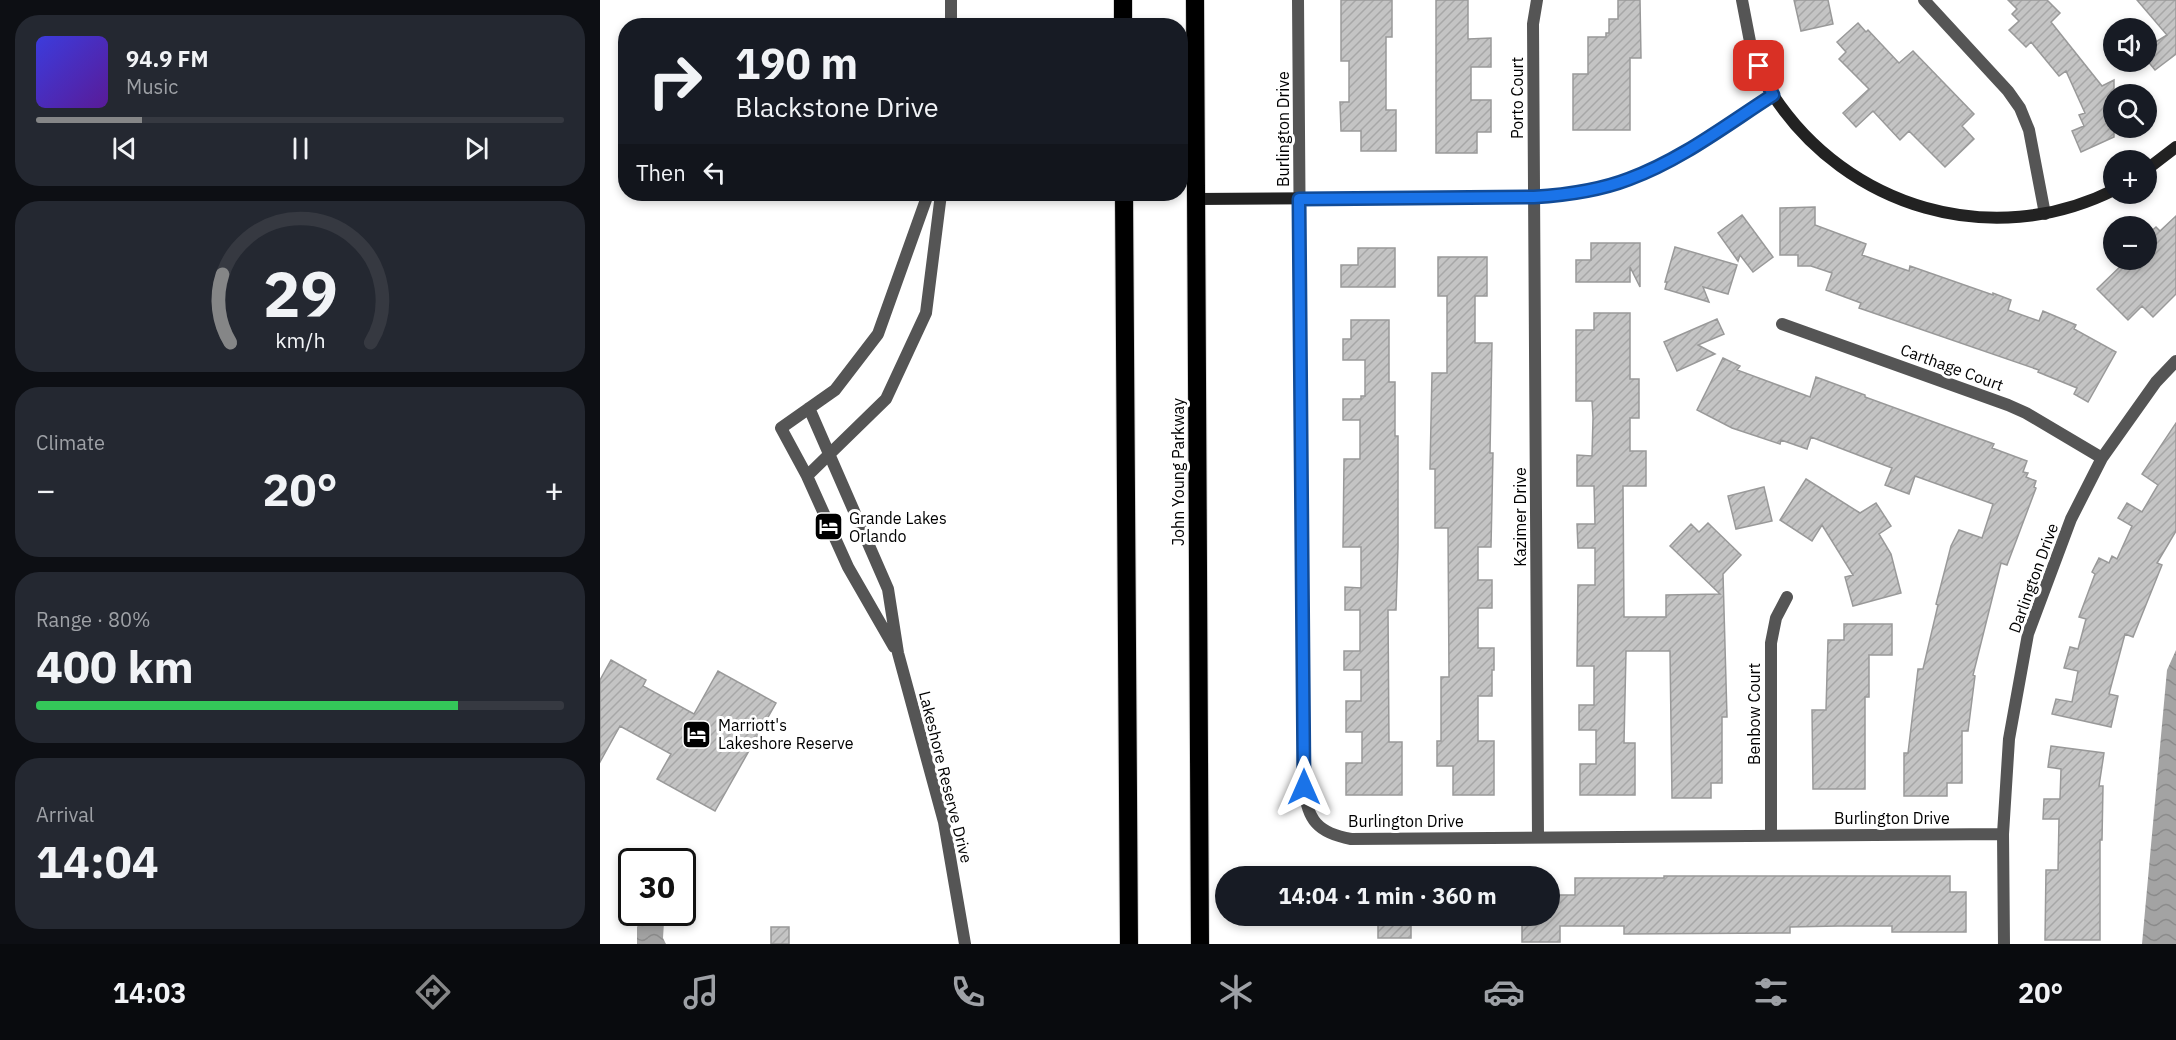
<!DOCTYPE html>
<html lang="en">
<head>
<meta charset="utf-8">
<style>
	body { margin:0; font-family:"IBM Plex Sans",sans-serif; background:#242831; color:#f1f3f6; height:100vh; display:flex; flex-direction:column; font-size:22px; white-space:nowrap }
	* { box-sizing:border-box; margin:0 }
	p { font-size:20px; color:#9ea1a6 }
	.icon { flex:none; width:33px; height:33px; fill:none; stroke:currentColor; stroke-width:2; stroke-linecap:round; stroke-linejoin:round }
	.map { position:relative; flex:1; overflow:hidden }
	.sheet { display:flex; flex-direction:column; gap:15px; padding:15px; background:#0d0f14; width:600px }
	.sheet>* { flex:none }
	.guide { position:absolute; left:18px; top:18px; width:570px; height:183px; border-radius:24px; box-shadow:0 3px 9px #0003; background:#171b24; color:#f1f3f6; overflow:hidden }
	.controls { position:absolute; left:1503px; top:18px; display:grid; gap:12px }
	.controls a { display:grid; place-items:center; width:54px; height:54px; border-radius:50%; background:#171b24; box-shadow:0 3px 9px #0003; font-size:30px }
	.speed { position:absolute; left:18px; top:848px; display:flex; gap:12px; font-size:30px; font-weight:700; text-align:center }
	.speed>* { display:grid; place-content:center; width:78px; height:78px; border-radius:50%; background:#171b24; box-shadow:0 3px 9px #0003; line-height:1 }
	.speed .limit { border:3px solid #111; border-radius:9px; background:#fff; color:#111 }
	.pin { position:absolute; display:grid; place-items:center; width:51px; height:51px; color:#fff; margin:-26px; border-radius:12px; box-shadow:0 3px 9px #0006 }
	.me { position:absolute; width:66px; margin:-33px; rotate:0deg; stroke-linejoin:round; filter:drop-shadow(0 0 4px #0008) }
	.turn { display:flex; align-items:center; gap:21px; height:126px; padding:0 18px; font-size:27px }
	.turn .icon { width:78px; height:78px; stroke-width:2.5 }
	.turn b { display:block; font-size:42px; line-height:51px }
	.then { display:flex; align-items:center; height:57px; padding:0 18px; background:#0003; gap:12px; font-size:22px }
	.big { font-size:45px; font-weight:700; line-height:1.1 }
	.sheet .tile { flex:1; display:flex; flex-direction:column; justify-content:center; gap:9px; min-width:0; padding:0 21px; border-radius:24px; background:#242831 }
	.sheet .dial { align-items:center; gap:0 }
	.dial svg { height:156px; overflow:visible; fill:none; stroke:#363941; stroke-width:7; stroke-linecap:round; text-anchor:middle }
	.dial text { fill:#f1f3f6; stroke:none }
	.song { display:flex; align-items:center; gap:18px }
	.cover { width:72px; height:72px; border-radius:9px; background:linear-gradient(135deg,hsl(240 70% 55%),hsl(270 70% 35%)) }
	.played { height:6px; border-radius:3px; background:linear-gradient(90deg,#858687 20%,#363941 20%) }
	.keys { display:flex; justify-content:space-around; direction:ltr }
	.heat { display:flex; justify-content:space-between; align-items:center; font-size:33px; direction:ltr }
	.charge { height:9px; border-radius:4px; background:linear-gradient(90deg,#34c759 80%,#363941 0) }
	.trip { position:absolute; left:615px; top:866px; width:345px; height:60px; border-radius:30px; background:#171b24; box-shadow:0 3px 9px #0003; font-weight:700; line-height:60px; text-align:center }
	.dock { display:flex; height:96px; justify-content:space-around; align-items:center; background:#090b0e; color:#9ea1a6 }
	.dock .icon { width:42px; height:42px }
	.dock .current { color:#858687 }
	.dock b { font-size:27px; color:#f1f3f6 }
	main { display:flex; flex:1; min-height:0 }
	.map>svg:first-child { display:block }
	.water { fill:url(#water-waves) }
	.building { fill:url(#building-hatch); stroke:#999; stroke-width:1.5 }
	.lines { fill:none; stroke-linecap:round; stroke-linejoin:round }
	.highway-casing { stroke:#dbdbdb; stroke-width:20 }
	.street { stroke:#555; stroke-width:12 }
	.secondary { stroke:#222; stroke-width:12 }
	.highway { stroke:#000; stroke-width:18 }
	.route-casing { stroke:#114b97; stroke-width:15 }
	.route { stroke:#1a73e8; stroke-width:10 }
	.labels { text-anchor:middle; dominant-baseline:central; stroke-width:6; stroke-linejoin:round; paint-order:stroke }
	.street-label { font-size:16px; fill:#000; stroke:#fff }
	.poi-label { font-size:16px; fill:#000; stroke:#fff; text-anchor:start }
</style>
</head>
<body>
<main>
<section class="sheet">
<div class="tile">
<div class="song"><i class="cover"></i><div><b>94.9 FM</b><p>Music</p></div></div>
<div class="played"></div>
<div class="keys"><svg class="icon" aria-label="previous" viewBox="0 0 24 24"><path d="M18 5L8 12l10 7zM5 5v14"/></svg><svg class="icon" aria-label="pause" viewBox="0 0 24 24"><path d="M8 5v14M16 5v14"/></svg><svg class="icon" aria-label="next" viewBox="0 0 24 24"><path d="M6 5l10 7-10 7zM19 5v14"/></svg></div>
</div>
<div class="tile dial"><svg viewBox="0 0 100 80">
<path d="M14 69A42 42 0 1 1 86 69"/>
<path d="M14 69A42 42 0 0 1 10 34" stroke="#858687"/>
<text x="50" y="56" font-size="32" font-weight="700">29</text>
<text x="50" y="72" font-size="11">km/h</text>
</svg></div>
<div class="tile"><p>Climate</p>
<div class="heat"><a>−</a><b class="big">20°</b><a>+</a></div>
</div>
<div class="tile"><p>Range · 80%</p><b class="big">400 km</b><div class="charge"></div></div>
<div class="tile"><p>Arrival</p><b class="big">14:04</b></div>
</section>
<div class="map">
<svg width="1576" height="944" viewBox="0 0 1576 944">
	<defs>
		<pattern id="water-waves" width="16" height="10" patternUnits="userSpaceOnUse" patternTransform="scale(1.5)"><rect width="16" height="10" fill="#a3a3a3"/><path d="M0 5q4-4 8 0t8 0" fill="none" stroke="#8b8b8b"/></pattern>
		<pattern id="building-hatch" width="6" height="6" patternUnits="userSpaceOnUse" patternTransform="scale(1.5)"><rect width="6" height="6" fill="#c4c4c4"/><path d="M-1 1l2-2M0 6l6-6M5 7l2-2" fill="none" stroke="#a7a7a7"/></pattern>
	</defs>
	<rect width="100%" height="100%" fill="#fff"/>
	<path class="water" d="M1576 650V944H1542L1567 670Z
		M54 912H74L64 922 63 938 66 944H37V927L43 916Z"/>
	<path class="building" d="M741 0H792V37H786V110H796V151H761V131H741L740 102H749V61H741Z
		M836 0H868V39L891 38V67H871V100H891V132H877V153H836Z
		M1018 0H1040L1041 58H1030V130H973V74H988V37H1006V33H1009V19H1018Z
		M1194 0H1228L1233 24 1201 31Z
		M1408 0H1447L1460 13 1451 22 1502 86 1514 80V137L1481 152 1472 131 1484 126 1479 115 1485 113 1466 71 1459 76 1431 42 1426 47 1409 30 1419 21 1412 14 1417 9Z
		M1537 0H1576V54L1555 70 1546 59V48L1567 35Z
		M1258 23 1266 32 1268 30 1299 63 1313 51 1374 114 1362 126 1374 139 1345 167 1309 131 1300 140 1273 111 1256 127 1243 113 1269 89 1239 59 1246 52 1237 42Z
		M1215 207V225L1266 244 1262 255 1309 271 1310 266 1393 295V293L1411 300 1408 310 1439 321 1443 311 1476 325 1474 329 1516 352 1488 402 1474 394 1477 388 1438 372 1439 370 1259 308 1261 303 1226 290 1232 273 1211 266H1198V255H1180V208Z
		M1142 215 1173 257 1153 272 1140 255 1138 261 1118 233Z
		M1576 216V294L1553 317 1542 306 1528 320 1497 289 1527 260H1546V236L1556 227 1560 231Z
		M991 243H1040V287L1030 267V282H976V260H991Z
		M1075 247 1137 265 1128 294 1103 287 1109 302 1065 289 1067 282H1065Z
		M758 248H795V287H741V265H758Z
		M838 257H887V296H875V343H892L890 453H893L891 547H878V580H892V608H878V648H894V670H892V696H878V741H894V795H853V766H837V741H841V677H849L848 528H835V469H830L832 373H847V296H838Z
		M994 313H1030V379H1039V418H1030V451H1046V486H1023L1024 617H1066V595L1120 594 1070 546 1091 524 1099 532 1108 523 1141 555 1123 574 1127 717H1122V783H1111V798H1072L1070 651H1026L1024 743H1035V795H980V764H996V730H979V705H994V666H977L978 585H995V548H978L977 524H995L994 486H977V455L992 456 993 418 992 401H976V330H994Z
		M1117 319 1124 334 1098 345 1115 354 1077 371 1064 342Z
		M751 320H789V382H795V436H798V547L796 610H788L789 742H802V795H746V763H762V732H746V701H761V670H744V651H760V610H745V587L761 588V547H743L744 459H760V420H743V399H761V396H765V360H743V339H751Z
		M1123 358 1140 366 1137 370 1210 397 1216 377 1265 395V397L1394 444 1392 448 1427 461 1423 472 1428 473 1426 477 1436 481 1434 487 1436 488 1407 565 1401 563 1373 675 1375 676 1368 731H1362V783H1347V796H1304V753H1308L1318 669H1323L1338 605 1336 604 1351 546 1359 530 1382 538 1393 504 1315 476 1309 494 1285 485 1292 468 1211 437 1207 449 1181 440 1180 444 1132 428 1097 410Z
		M1576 423V531L1557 563 1562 565 1533 637 1525 634 1509 694 1518 696 1511 727 1452 714 1456 699 1472 702 1478 671 1464 668 1470 647 1478 649 1486 619 1479 617 1495 574 1492 572 1499 558 1509 563 1512 556 1517 559 1532 526 1518 518 1527 503 1542 512 1558 485 1542 474Z
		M1206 479 1260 513 1276 503 1291 526 1279 534 1291 554 1301 593 1253 606 1245 577 1253 575 1222 525 1212 541 1180 520Z
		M1164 487 1172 521 1136 529 1128 496Z
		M1244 624H1292V655H1269V697H1265V789H1213L1212 710H1226L1228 640H1244Z
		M11 660 46 680 43 686 94 714 118 671 176 703 115 811 57 779 71 754 20 726 0 762V680Z
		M1451 746 1504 753 1499 786H1503L1502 840H1500V940H1445L1446 870H1458L1459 819H1443L1444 799H1460L1461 769 1448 767Z
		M1064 876H1350V892H1366V932H1292V926H1238L1190 927V933L1024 934V926H960V942H922V915H950V895H975V878H1064Z
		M778 915H811V938H778Z
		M171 927H189V944H171Z"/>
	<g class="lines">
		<defs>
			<path id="highway" d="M523 0V26
				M595 0 600 944
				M524 194 529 944"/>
		</defs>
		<use href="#highway" class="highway-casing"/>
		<path class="street" d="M351 0V26
			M698 0 704 787C707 820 718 833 751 839L1403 834
			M937 0 933 24 938 837
			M1142 0 1152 52 1173 95
			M1324 0 1408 91 1420 108 1429 130 1445 214
			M1182 324 1408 405 1426 413 1502 458
			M209 408 288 589 298 653 344 822 365 944
			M207 476 286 399 326 313 341 194
			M294 647 248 567 207 476 181 428 235 390 278 334 328 194
			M1171 835V643L1176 618 1187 597
			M1404 944 1403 834 1409 739 1428 634 1471 519 1502 458 1556 382 1576 361"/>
		<path class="secondary" d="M1546 170 1576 147
			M596 199 934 197C966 195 999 191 1029 179 1081 160 1127 125 1173 95 1247 208 1392 251 1514 190"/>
		<use href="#highway" class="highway"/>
	</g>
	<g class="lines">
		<defs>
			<path id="route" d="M704 787 699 199 934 197C967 195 998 191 1029 179 1081 160 1126 125 1173 95L1159 66"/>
		</defs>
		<use href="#route" class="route-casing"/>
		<use href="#route" class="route"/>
	</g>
	<defs>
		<symbol id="hotel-square" viewBox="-11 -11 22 22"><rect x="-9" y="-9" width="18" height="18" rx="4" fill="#000" stroke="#fff"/><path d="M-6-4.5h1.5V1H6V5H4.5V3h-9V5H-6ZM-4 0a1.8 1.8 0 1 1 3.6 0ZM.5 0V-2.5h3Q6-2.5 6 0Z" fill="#fff"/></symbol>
	</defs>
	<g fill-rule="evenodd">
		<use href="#hotel-square" x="212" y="510" width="33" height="33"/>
		<use href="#hotel-square" x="80" y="718" width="33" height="33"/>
	</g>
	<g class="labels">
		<g class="street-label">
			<text transform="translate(917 98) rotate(-90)">Porto Court</text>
			<text transform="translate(683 129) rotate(-90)">Burlington Drive</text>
			<text transform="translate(1352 367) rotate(20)">Carthage Court</text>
			<text transform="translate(578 472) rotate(-90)">John Young Parkway</text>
			<text transform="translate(920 517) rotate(-90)">Kazimer Drive</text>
			<text transform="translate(1433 578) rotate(-70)">Darlington Drive</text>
			<text transform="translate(1154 714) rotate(-90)">Benbow Court</text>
			<text transform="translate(346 777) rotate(76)">Lakeshore Reserve Drive</text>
			<text x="1292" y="818">Burlington Drive</text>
			<text x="806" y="821">Burlington Drive</text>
		</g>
		<g class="poi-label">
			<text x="249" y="518">Grande Lakes<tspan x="249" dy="18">Orlando</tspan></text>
			<text x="118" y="725">Marriott's<tspan x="118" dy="18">Lakeshore Reserve</tspan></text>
		</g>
	</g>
</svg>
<div class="controls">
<a><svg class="icon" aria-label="sound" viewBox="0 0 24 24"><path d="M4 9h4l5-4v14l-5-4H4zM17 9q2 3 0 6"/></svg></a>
<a><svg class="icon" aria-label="search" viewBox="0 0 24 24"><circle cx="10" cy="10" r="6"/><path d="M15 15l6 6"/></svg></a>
<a>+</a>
<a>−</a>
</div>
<div class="speed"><div class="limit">30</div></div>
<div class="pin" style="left:1159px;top:66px;background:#d93025"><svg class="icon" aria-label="arrive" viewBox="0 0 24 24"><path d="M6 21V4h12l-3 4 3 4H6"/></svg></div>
<svg class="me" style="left:704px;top:787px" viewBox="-20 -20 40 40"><path d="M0-17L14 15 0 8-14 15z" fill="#1a73e8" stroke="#fff" stroke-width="4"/></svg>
<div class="trip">14:04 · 1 min · 360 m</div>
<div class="guide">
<div class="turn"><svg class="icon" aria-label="right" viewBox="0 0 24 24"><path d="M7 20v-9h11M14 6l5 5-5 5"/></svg><div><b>190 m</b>Blackstone Drive</div></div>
<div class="then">Then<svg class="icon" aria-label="left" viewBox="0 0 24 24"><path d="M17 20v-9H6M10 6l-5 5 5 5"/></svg></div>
</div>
</div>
</main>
<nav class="dock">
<b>14:03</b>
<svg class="icon current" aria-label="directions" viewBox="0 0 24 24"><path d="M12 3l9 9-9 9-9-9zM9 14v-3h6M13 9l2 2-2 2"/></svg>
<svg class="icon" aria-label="music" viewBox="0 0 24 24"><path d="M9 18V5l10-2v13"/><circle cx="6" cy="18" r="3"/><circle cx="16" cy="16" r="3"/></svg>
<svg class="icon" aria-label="phone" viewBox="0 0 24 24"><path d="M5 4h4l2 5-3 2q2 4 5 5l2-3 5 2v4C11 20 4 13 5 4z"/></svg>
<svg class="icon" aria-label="climate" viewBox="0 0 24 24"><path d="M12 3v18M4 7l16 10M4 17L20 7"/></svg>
<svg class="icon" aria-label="car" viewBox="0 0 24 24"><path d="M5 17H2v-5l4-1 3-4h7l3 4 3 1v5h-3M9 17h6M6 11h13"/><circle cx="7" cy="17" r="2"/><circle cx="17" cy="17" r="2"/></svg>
<svg class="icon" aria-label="filters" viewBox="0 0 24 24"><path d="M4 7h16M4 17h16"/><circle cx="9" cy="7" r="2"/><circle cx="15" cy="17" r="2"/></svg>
<b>20°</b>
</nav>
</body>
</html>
